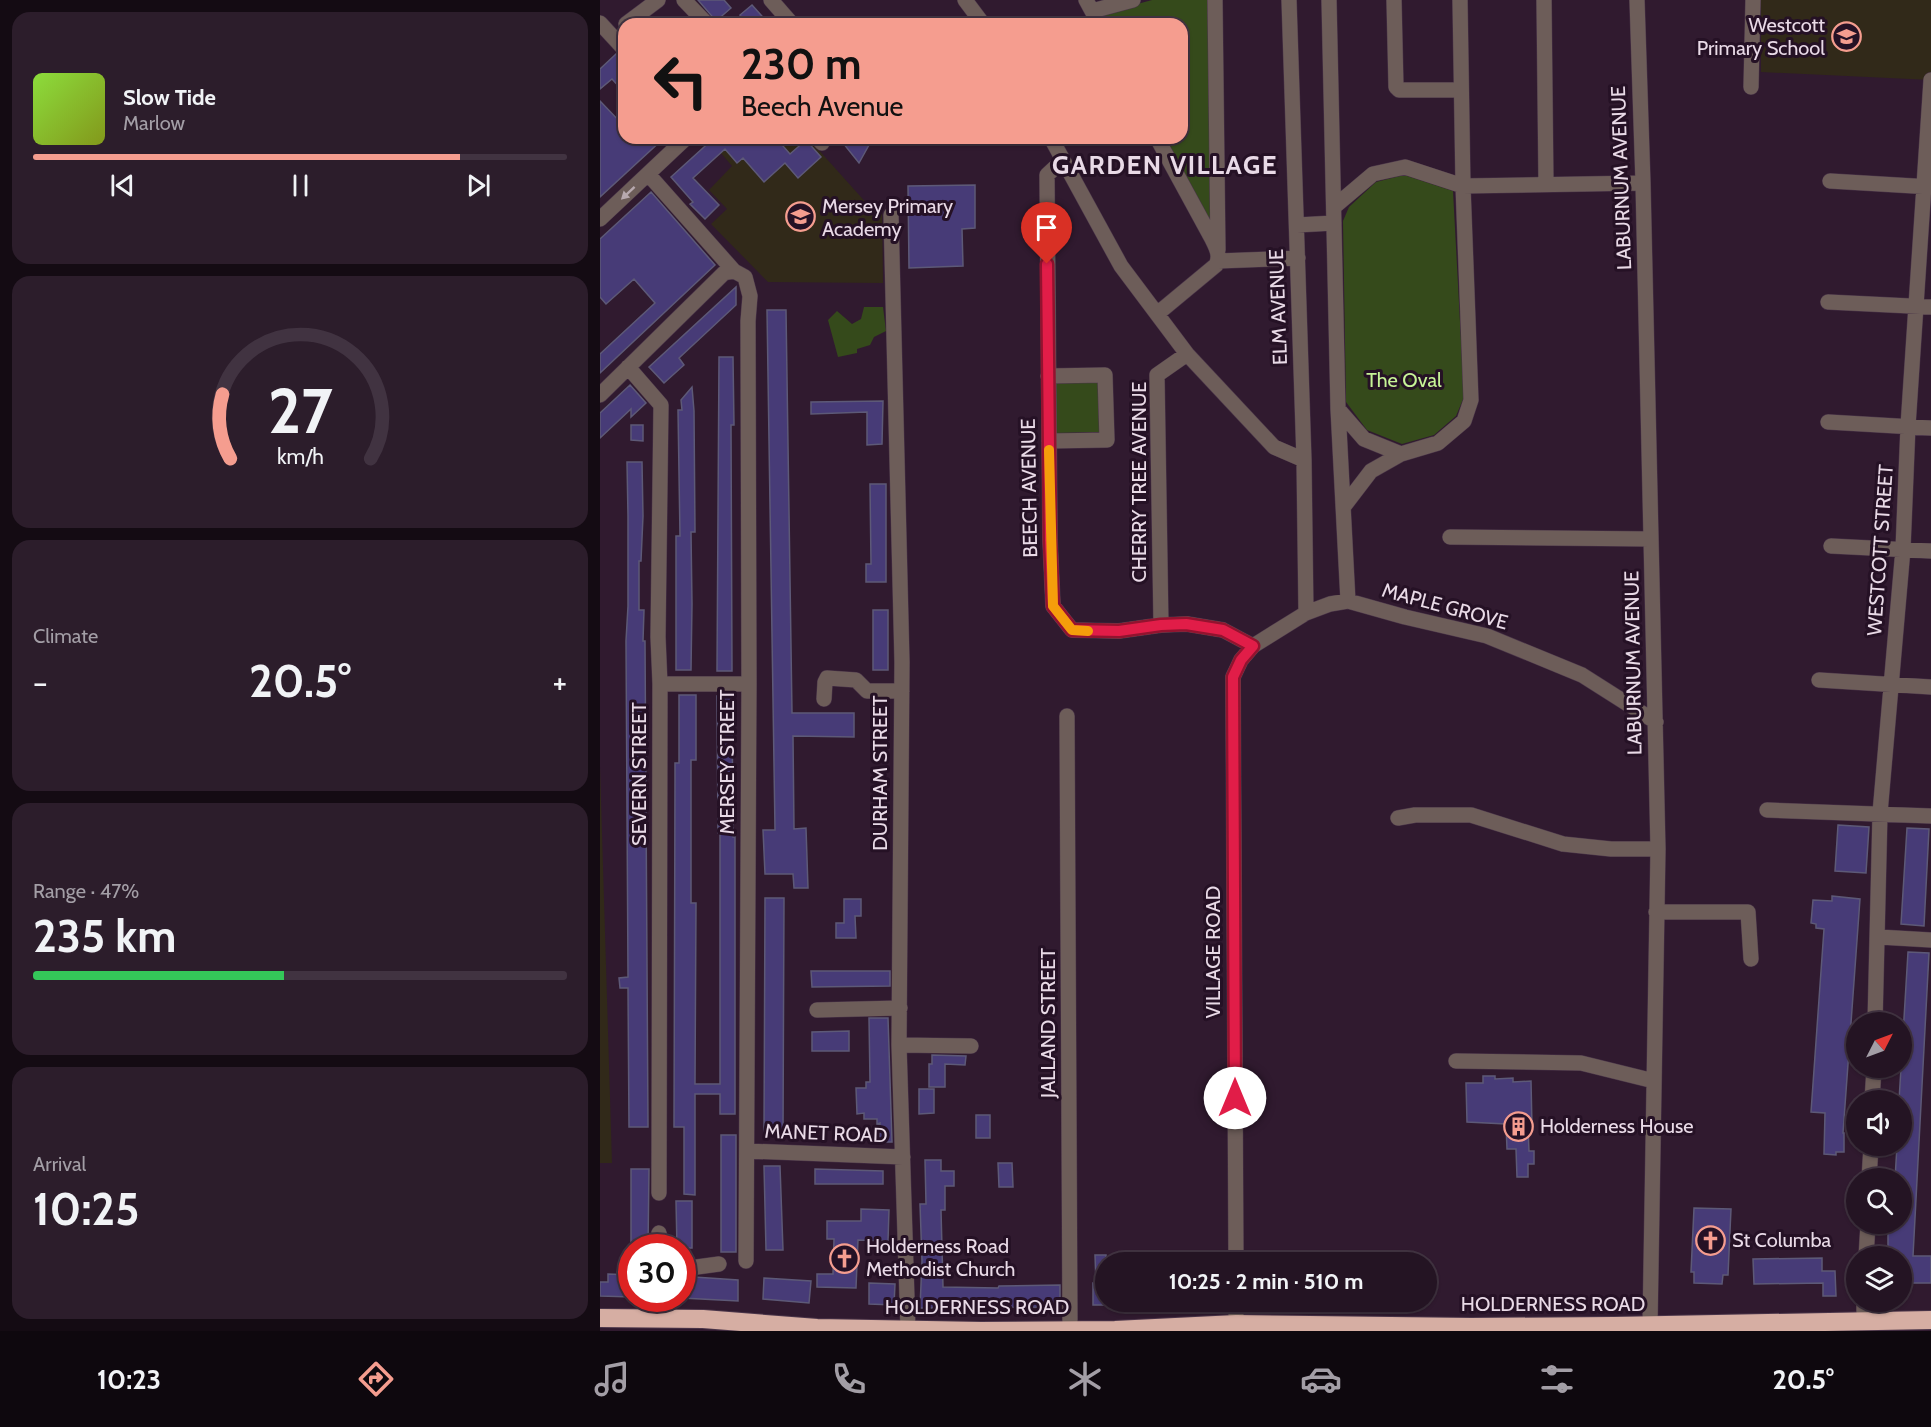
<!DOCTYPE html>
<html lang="en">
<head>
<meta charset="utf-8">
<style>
	body { margin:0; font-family:Cabin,sans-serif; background:#2c1d2b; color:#f1f3f6; height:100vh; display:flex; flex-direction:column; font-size:22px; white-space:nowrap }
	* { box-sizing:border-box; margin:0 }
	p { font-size:20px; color:#a39ea6 }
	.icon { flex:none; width:33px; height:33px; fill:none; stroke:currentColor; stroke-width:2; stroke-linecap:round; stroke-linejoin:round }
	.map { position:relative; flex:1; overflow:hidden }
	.panel { display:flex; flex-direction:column; gap:12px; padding:12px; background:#140b13; width:600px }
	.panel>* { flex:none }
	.top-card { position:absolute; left:18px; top:18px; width:570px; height:126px; border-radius:18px; box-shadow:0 2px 4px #0004,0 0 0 2px #413341; background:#f59d8f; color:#111; overflow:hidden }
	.needle { width:39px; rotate:48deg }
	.controls { position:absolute; left:1246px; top:1012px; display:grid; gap:12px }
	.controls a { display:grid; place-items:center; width:66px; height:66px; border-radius:50%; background:#241423; box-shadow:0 2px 4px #0004,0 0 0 2px #413341; font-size:30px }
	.speed { position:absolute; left:18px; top:1234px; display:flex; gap:12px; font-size:30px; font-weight:700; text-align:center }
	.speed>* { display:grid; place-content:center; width:78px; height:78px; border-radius:50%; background:#241423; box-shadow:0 2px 4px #0004,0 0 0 2px #413341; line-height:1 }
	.speed .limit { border:9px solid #d22; background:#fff; color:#111 }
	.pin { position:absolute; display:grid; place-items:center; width:51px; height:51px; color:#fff; margin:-62px -26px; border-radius:50% 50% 50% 0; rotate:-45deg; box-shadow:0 0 6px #0007 }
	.pin .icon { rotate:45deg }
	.me { position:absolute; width:66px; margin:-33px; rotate:0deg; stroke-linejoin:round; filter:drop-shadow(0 0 4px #0008) }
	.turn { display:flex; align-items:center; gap:21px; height:126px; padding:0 24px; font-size:27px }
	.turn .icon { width:78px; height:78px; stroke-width:2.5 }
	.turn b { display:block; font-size:42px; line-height:51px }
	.big { font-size:45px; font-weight:700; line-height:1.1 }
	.panel .tile { flex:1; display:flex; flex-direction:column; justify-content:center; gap:9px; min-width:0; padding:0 21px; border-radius:18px; background:#2c1d2b }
	.panel .dial { align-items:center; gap:0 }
	.dial svg { height:156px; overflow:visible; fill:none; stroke:#413341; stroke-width:7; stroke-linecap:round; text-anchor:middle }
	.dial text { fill:#f1f3f6; stroke:none }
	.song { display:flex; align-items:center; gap:18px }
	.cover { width:72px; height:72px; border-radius:9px; background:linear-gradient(135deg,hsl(90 70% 55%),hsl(70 70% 35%)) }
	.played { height:6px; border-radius:3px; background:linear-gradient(90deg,#f59d8f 80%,#413341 80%) }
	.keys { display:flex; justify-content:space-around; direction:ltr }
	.heat { display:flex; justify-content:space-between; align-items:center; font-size:33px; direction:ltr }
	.charge { height:9px; border-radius:4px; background:linear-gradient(90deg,#34c759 47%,#413341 0) }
	.trip { position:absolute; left:495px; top:1252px; width:342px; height:60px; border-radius:30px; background:#241423; box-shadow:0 2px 4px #0004,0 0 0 2px #413341; font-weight:700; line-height:60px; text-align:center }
	.tabs { display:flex; height:96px; justify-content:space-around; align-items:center; background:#0e080e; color:#a39ea6 }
	.tabs .icon { width:42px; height:42px }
	.tabs .active { color:#f59d8f }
	.tabs b { font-size:27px; color:#f1f3f6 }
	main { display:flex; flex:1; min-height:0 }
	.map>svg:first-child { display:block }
	.education { fill:#312919 }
	.green { fill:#354a1b }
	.building { fill:#473b77; stroke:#5d5977; stroke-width:1.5 }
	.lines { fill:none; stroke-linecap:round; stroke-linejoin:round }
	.minor-casing { stroke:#4a3549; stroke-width:16 }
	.highway-casing { stroke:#4a3549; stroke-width:20 }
	.minor { stroke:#6d5d59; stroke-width:15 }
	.highway { stroke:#d6aea3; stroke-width:18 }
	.oneway { fill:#b7a8ae }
	.route-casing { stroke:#92132f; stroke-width:15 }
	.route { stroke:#e11d48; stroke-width:10 }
	.slow { stroke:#f59e0b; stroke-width:10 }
	.labels { text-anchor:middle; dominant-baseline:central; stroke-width:6; stroke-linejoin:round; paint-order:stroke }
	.poi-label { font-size:20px; fill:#e9dae7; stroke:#251125; text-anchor:start }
	.street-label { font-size:20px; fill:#e9dae7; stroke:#251125 }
	.park-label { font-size:20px; fill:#c6f396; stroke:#251125 }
	.district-label { font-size:26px; font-weight:bold; letter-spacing:1.5px; fill:#e9dae7; stroke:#251125 }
</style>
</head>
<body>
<main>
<section class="panel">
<div class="tile">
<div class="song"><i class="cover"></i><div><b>Slow Tide</b><p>Marlow</p></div></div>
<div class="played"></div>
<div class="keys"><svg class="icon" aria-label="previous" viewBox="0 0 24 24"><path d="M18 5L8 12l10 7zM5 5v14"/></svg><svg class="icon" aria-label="pause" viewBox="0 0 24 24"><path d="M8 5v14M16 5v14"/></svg><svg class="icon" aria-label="next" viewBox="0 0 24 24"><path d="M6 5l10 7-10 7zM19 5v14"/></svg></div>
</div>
<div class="tile dial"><svg viewBox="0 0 100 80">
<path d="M14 69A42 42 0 1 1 86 69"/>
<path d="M14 69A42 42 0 0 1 10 36" stroke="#f59d8f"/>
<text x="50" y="56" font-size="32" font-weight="700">27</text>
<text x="50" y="72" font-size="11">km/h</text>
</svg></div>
<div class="tile"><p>Climate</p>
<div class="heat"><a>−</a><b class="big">20.5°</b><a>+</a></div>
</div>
<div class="tile"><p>Range · 47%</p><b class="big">235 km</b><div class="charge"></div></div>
<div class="tile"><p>Arrival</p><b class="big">10:25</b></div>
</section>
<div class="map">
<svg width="1331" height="1331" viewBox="0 0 1331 1331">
	<rect width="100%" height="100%" fill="#301a2f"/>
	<path class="education" d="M1161 0H1331V80L1161 72Z
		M108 138H208L269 206 282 207 283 283 168 282 111 224 127 209 109 190 132 166Z
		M0 767 12 1163H0Z"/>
	<path class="green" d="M552 0H609L616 216 610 225 561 138H582V24H501V14Z
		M804 175 853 191 864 397 856 416 834 435 802 444 767 430 746 402 743 221 749 207 776 182Z
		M264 307H283L286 331 274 337 270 345 257 349V353L238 357 228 320 237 311 252 324 261 319Z
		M455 382H499V432L456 433Z"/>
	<path class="building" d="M98 0H124L131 8 116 21Z
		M152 5 169 24H147L140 15Z
		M16 54 24 61V92L12 79 0 89V69Z
		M0 101 24 126V138H64L0 197Z
		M114 138H176L190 154 206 140 221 157 198 178 185 163 164 182 143 158 137 163 125 149 93 178 119 205 105 219 90 204 93 202 71 177Z
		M239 138H259L269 145 259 163Z
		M375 185V228L362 229 363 266 309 268 308 186Z
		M51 192 115 265 0 373V354L55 303 34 279 6 304 0 297V239Z
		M136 287V305L79 358 84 365 64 383 49 367Z
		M167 310H186L192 713H254V737L193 736 194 829 206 828 208 888H194L193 874H165L163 830H175Z
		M119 357H133L134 425H131L132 671H117Z
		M30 385 46 403 31 417V409L0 438V413Z
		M92 387 94 411 95 532H91L92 604 91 670H76V536H80L78 410H82L81 400Z
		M283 401 282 444 267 445V412L211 414V402Z
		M31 425H43V441L31 440Z
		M27 462H42L43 516 41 561H39V610H44L43 641H45L48 1127H29L28 988H20L19 978 28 977 26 641 28 606V516Z
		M270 484H286V582H266V564H271Z
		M273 610H288V670H273Z
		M79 695H96V760H91V903H96L95 1084H120V833H118L117 696H132L133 837H135V1114H120V1094H95V1195L84 1194V1127H74L75 779V763H79Z
		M1238 825 1269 827 1266 873 1235 871Z
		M1307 828 1329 829 1324 926 1301 924Z
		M1232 896 1260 899 1243 1133H1244V1152H1236V1155L1224 1154 1225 1113 1211 1112 1224 929 1216 928V924L1211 923 1213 900 1232 901Z
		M165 898H184L183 1135H164Z
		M244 899H261V916H255L256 938H236V923H244Z
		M1308 952 1329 953 1313 1256H1331V1283H1302V1257H1288V1224H1302V1179H1295L1297 1146H1302V1101H1299Z
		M211 971H290V986L212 987Z
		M269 1018H288L292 1142H279L280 1123 277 1124V1119H264V1113L257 1114 256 1088H266V1082H270Z
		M249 1031V1051H212V1032Z
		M332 1055 366 1056 365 1065 345 1064V1087H329V1064H332Z
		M883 1076H895V1079L913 1078V1082L931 1081 932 1127H928L929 1151H934V1164H928V1177H917L916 1149H907L906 1124 867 1122 866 1083H883Z
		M319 1089H334V1113L319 1114Z
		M376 1115H390V1138H376Z
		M121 1135H136V1252H121Z
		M325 1160H341V1171H354V1186H345V1210H341L343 1287 398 1288 399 1286 460 1285V1307L320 1308 322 1261 320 1204H326Z
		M398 1163H412L413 1187H399Z
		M164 1166H180L183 1250H166Z
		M31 1169H49L48 1248H31Z
		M215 1169 283 1171V1184H215Z
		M76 1201H92V1248H77Z
		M1094 1208 1131 1209 1128 1275H1123L1122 1284 1094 1283V1272H1091Z
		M261 1209 289 1210 288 1241 258 1240 256 1288 217 1287V1274H233L234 1239H227V1221H261Z
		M495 1255H506V1305H493V1283H496Z
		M1222 1258V1271H1235L1236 1296H1223V1283L1154 1284 1153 1259Z
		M8 1274 32 1275V1297L0 1296V1282H8Z
		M94 1277 138 1280V1301L82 1298V1279Z
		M164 1278 211 1281 209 1303 163 1299Z
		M269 1283 295 1284 294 1305 269 1304Z"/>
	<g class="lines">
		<defs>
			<path id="minor" d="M84 0 107 24
				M171 0 192 24
				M365 0 383 24
				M486 0 499 24
				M615 0 618 250
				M689 0 704 460 706 613
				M729 0 738 409 748 601
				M794 0 796 87 799 90H861
				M860 0 863 186 1043 183
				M944 0 946 184
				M1037 0 1043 183 1058 849 1050 1326
				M492 11 533 0
				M0 23 24 49
				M26 24 58 0
				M1151 87 1153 0
				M217 138 222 143
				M451 138 521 266 587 354 674 447 704 460
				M557 138 612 239C616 247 621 256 616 265L557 314
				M463 160 447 175 450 540 453 606 472 630 519 631 561 625 587 624 623 630 653 646 706 613 730 604 748 601 805 617 887 636 982 675 1056 722
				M48 174 134 271
				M1230 181 1331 187
				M734 207 773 174 805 167 863 186 871 400 864 421 838 443 801 454 771 471 745 505
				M291 215 302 662 299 1045 308 1330
				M0 219 86 138
				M697 225 734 223
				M618 261 698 258
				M1228 302 1331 307
				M28 367 61 405 58 637 60 684 59 1193
				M448 376 505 375 507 440 449 441
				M0 395 124 273 134 271 145 277 150 296 148 321 149 684 146 1261
				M738 409 764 439 801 454
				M1228 422 1331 428
				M850 537 1051 539
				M1231 546 1331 551
				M561 625 557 375 587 354
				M1219 680 1331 687
				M60 684H149
				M224 699 225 682 227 678 256 680 267 691H302
				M467 716 470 1329
				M1167 810 1331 816
				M798 818 815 815H871L963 844 1011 849H1058
				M1056 912H1148L1151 959
				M1279 937 1331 940
				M217 1010 300 1008
				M1275 1023 1280 813 1303 549 1308 426 1331 80
				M299 1045 371 1046
				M856 1061 981 1063 1054 1081
				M1272 1101 1274 1068
				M147 1151 303 1157
				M1269 1179 1271 1146
				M59 1233 61 1248
				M1266 1257 1268 1224
				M636 1263 633 677 641 660 653 646
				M82 1269 119 1264
				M636 1302V1324
				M64 1319V1299
				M1264 1320V1302"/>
			<path id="highway" d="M0 1318 103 1319 217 1328 381 1331 515 1330 636 1324 871 1327 1014 1326 1331 1320"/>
		</defs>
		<use href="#minor" class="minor-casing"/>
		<use href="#highway" class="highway-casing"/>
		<use href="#minor" class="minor"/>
		<use href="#highway" class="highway"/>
	</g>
	<defs><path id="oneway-solid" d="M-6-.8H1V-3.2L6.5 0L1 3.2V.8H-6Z" transform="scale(1.5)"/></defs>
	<use class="oneway" href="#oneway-solid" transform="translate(28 193) rotate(137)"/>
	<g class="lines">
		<defs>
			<path id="route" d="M447 264 450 540 453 606 472 630 519 631 561 625 586 624 623 630 653 646 641 660 633 677 635 1098"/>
		</defs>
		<use href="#route" class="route-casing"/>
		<use href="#route" class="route"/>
		<path class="slow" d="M449 450 453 606 472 630 488 631"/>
	</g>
	<defs>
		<symbol id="school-ring" viewBox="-11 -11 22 22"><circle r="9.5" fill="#251125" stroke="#f59d8f" stroke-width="1.5"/><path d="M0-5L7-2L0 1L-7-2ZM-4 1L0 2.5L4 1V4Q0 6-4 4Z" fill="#f59d8f"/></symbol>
		<symbol id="building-ring" viewBox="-11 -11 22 22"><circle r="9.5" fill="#251125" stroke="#f59d8f" stroke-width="1.5"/><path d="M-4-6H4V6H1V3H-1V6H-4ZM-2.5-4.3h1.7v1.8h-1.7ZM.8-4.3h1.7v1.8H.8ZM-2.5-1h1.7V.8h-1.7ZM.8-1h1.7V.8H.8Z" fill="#f59d8f"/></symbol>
		<symbol id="church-ring" viewBox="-11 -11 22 22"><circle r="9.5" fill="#251125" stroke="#f59d8f" stroke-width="1.5"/><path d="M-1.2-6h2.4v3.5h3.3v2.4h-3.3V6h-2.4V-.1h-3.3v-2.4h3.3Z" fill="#f59d8f"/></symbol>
	</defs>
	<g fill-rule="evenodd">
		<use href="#school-ring" x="1230" y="20" width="33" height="33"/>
		<use href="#school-ring" x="184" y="200" width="33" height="33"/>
		<use href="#building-ring" x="902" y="1110" width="33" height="33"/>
		<use href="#church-ring" x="1094" y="1224" width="33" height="33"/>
		<use href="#church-ring" x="228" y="1242" width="33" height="33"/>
	</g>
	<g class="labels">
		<g class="poi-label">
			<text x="1225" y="25" text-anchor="end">Westcott<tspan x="1225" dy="23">Primary School</tspan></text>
			<text x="222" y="206">Mersey Primary<tspan x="222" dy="23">Academy</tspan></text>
			<text x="940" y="1126">Holderness House</text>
			<text x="1132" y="1240">St Columba</text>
			<text x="266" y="1246">Holderness Road<tspan x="266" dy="23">Methodist Church</tspan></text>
		</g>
		<g class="street-label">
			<text transform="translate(1021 178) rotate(-92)">LABURNUM AVENUE</text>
			<text transform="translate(678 307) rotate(-92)">ELM AVENUE</text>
			<text transform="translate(539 482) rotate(-90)">CHERRY TREE AVENUE</text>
			<text transform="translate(429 488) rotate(-91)">BEECH AVENUE</text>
			<text transform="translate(1280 550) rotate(-86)">WESTCOTT STREET</text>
			<text transform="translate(845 606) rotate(15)">MAPLE GROVE</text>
			<text transform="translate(1033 663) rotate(-91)">LABURNUM AVENUE</text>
			<text transform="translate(127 762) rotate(-90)">MERSEY STREET</text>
			<text transform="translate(280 773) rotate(-90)">DURHAM STREET</text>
			<text transform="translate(39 774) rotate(-90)">SEVERN STREET</text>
			<text transform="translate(613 952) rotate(-90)">VILLAGE ROAD</text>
			<text transform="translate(448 1023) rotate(-90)">JALLAND STREET</text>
			<text transform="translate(226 1133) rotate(2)">MANET ROAD</text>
			<text x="953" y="1304">HOLDERNESS ROAD</text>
			<text x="377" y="1307">HOLDERNESS ROAD</text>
		</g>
		<g class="park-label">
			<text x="804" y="380">The Oval</text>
		</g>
		<g class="district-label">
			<text x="565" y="165">GARDEN VILLAGE</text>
		</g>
	</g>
</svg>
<div class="controls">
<a><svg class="needle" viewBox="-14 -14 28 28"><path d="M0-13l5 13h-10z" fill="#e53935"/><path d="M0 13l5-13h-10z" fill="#a39ea6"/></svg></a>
<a><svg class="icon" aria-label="sound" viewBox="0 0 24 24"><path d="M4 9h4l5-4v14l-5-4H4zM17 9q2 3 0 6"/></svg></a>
<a><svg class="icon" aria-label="search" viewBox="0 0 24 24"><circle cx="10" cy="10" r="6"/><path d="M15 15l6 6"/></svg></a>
<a><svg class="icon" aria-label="layers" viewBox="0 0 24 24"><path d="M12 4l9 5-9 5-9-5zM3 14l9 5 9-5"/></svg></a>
</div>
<div class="speed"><div class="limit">30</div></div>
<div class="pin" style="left:447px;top:264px;background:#d93025"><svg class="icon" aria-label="arrive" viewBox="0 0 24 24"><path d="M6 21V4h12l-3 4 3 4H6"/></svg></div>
<svg class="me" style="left:635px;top:1098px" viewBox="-20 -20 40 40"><circle r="19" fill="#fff"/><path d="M0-13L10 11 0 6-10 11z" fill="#e11d48"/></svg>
<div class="trip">10:25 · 2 min · 510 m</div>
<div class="top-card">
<div class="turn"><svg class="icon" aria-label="left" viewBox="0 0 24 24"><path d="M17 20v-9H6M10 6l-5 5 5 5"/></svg><div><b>230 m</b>Beech Avenue</div></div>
</div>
</div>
</main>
<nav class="tabs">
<b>10:23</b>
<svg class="icon active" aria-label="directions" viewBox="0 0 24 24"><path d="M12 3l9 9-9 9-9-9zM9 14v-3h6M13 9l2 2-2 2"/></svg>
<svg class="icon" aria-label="music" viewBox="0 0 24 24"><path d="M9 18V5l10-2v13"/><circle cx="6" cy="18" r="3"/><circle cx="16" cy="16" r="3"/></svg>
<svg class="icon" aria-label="phone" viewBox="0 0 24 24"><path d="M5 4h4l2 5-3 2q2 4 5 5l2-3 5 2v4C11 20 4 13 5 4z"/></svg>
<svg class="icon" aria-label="climate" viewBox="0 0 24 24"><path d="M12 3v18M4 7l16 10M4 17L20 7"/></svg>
<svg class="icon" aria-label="car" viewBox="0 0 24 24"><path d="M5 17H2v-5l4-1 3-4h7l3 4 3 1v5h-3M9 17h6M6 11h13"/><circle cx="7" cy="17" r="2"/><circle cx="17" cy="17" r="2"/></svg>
<svg class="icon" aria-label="filters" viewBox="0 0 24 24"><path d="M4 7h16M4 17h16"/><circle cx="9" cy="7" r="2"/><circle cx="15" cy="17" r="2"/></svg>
<b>20.5°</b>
</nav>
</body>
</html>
